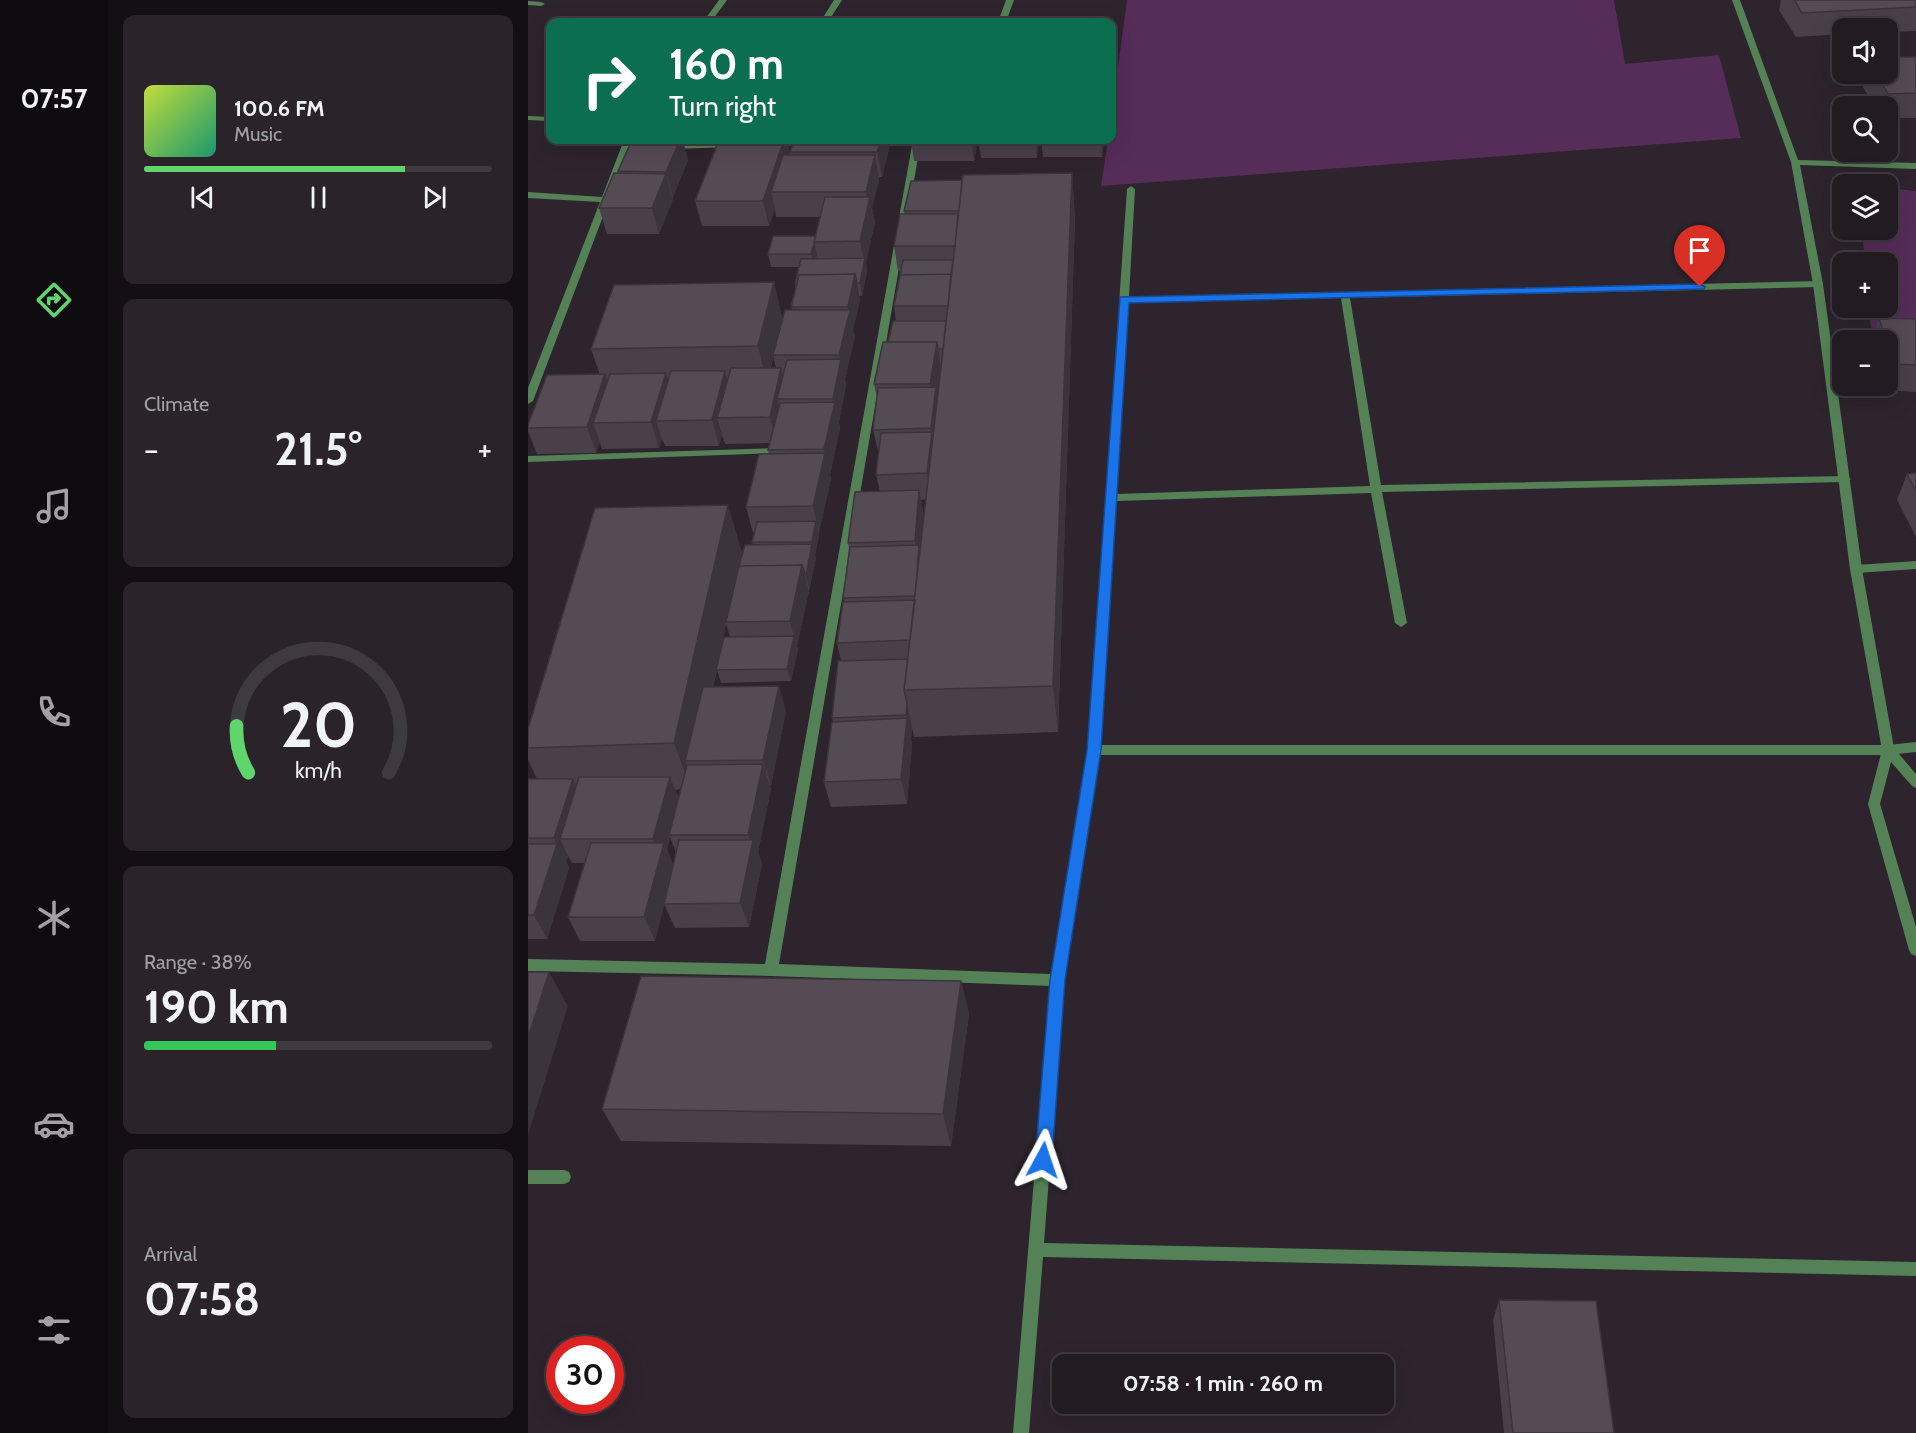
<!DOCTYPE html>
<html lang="en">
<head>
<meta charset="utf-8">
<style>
	body { margin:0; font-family:Cabin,sans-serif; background:#2a242a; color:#f1f3f6; height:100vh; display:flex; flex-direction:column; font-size:22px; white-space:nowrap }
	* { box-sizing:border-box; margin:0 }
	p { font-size:20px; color:#a2a1a5 }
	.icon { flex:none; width:33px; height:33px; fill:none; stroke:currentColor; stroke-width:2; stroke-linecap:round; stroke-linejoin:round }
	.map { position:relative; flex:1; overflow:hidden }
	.side { display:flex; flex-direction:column; gap:15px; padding:15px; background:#130f13; width:420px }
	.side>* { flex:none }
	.guide { position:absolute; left:18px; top:18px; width:570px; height:126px; border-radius:12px; box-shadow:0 6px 24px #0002,0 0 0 2px #3f3940; background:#0b6e4f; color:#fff; overflow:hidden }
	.controls { position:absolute; left:1304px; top:18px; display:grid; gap:12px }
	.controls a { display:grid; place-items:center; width:66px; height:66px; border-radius:12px; background:#221b22; box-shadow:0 6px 24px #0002,0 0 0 2px #3f3940; font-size:30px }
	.speed { position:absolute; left:18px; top:1336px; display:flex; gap:12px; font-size:30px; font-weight:700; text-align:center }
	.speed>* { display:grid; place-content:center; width:78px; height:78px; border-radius:50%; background:#221b22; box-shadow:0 6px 24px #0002,0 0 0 2px #3f3940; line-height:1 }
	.speed .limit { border:9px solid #d22; background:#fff; color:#111 }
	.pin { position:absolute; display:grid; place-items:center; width:51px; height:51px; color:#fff; margin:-62px -26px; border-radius:50% 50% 50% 0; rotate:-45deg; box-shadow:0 0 6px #0007 }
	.pin .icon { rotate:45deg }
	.me { position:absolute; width:66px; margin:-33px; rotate:5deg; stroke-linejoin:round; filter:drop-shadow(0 0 4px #0008) }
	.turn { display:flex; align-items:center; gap:21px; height:126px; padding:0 24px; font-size:27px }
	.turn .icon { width:78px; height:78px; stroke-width:2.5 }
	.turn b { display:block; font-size:42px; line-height:51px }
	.big { font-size:45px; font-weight:700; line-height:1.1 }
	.side .tile { flex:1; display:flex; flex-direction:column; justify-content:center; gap:9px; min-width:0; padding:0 21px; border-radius:12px; background:#2a242a }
	.side .dial { align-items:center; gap:0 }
	.dial svg { height:156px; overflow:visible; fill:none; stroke:#3f3940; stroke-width:7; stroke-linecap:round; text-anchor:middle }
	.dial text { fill:#f1f3f6; stroke:none }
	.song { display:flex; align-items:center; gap:18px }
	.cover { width:72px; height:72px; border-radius:9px; background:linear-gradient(135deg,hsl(70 70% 55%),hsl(160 70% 35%)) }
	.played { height:6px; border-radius:3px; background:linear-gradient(90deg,#5fd56b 75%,#3f3940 75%) }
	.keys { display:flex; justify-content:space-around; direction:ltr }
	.heat { display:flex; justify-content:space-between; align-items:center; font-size:33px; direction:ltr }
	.charge { height:9px; border-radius:4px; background:linear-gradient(90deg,#34c759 38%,#3f3940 0) }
	.trip { position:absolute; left:524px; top:1354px; width:342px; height:60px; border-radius:12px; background:#221b22; box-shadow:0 6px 24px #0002,0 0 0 2px #3f3940; font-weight:700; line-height:60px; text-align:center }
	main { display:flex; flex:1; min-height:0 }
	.tabs { display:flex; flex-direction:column; width:108px; justify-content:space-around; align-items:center; background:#0e0b0e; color:#a2a1a5 }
	.tabs .icon { width:42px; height:42px }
	.tabs .active { color:#5fd56b }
	.tabs b { font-size:27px; color:#f1f3f6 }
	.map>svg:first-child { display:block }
	.green { fill:#562c59 }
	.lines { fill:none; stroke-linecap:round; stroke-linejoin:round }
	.service { fill:#548256; fill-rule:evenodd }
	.minor { fill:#548256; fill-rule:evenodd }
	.tertiary { fill:#548256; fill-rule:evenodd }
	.wall { fill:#494049; fill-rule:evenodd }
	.shaded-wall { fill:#3c343c }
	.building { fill:#554b55; stroke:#3c343c; stroke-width:1.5 }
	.route { fill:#1a73e8; stroke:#114b97; stroke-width:1.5 }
</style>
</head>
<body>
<main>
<nav class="tabs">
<b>07:57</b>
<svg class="icon active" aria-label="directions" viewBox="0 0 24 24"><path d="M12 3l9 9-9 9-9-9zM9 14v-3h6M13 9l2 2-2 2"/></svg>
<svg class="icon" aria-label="music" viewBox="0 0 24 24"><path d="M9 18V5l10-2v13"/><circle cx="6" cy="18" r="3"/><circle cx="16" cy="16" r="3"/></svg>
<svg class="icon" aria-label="phone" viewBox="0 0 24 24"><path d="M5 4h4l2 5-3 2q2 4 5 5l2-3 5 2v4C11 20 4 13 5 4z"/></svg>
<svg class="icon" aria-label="climate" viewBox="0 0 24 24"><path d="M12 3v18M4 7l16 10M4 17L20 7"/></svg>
<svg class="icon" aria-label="car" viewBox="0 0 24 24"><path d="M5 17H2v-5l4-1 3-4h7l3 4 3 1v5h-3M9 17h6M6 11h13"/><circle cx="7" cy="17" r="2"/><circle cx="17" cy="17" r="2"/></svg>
<svg class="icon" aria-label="filters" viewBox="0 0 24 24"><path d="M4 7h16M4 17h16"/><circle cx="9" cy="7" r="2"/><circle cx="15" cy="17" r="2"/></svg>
</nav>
<section class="side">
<div class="tile">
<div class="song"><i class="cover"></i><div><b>100.6 FM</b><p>Music</p></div></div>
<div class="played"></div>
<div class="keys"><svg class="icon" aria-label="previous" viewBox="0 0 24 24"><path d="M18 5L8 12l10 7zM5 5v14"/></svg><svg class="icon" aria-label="pause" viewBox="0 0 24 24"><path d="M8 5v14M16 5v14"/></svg><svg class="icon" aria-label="next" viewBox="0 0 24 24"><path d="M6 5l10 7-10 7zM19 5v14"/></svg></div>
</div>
<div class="tile"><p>Climate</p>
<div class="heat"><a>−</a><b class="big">21.5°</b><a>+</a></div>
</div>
<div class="tile dial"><svg viewBox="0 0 100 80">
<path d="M14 69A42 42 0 1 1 86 69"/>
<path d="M14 69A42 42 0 0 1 8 45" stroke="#5fd56b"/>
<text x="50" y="56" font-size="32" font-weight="700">20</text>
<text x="50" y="72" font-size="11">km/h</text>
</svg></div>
<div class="tile"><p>Range · 38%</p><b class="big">190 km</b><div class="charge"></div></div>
<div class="tile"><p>Arrival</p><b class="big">07:58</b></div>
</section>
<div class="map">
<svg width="1388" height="1433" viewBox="0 0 1388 1433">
	<rect width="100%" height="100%" fill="#2d242d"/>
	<path class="green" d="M599 0H1086L1097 64 1191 55 1213 138 573 186 580 140H584V112Z
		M1359 188 1388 191V339L1344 338 1341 308H1359V262H1337L1334 230H1359Z"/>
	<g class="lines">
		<path class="service" d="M603 186 607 189 601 297 1290 281 1295 284 1290 287 822 298 853 485 1318 476 1323 479 1318 482 854 492 879 623 873 627 867 623 843 493 588 501 572 750 570 753H562L560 750 599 189ZM813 298 842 486 588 494 600 303Z
			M0 1170H36L41 1172 43 1177 41 1182 36 1184H0Z"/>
		<path class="minor" d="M191 0H199L183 22H175Z
			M306 0H314L300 22H292Z
			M478 0H486L478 22H470Z
			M0 1 13 2 17 4 13 6 0 5Z
			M0 116 22 117V121L0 120Z
			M96 140H104L5 401 0 404V388L72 202 0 198V192L74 197Z
			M385 140H393L251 964 523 974 560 750 562 747 566 745H1360L1388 742V752L1360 755H571L536 980 516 1243 1388 1262V1276L515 1257 501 1433H485L522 986 243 976 0 971V959L237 964Z
			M205 142 209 145 208 147 141 149 137 146 141 143Z
			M249 448 254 451 253 453 0 462V456Z
			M1388 561V569L1328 573 1322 569 1328 565Z"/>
		<path class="tertiary" d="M1204 0H1212L1270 160 1388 163V169L1272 165 1295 284 1334 569 1366 748 1388 774V788L1384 786 1363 762 1352 804 1388 927V956L1383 954 1381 950 1340 804 1354 750 1322 569 1285 284 1263 162Z"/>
	</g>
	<path class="wall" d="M1253 0H1388V31L1359 32V28H1314V34L1268 37 1251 10Z
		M1388 57V118H1359V106H1346L1332 82 1334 74H1359Z
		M259 140 262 155V152L363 140 354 177H351V180L344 208 347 222 338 262 339 271 334 296H331L332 300 325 330 327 336 317 379 318 385 311 422 312 428 302 475 303 479 291 532V535L287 555 288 558 269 646 270 649 263 681 193 683 189 670 185 687 258 711 243 785H242L243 789 230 852 234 864 221 927 147 928 136 904 127 941H52L40 917 56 863H44L40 856 38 862 41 868 19 939H0V779H9L0 760V729L214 552 211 564 225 545 224 542 226 533H225L218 507 241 454 240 450 242 443 197 444 194 435 191 446H137L134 439 131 448 74 449 72 442 68 453 9 454 0 431V425L72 375 63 349 246 282 254 318 264 310 263 307 268 288 267 283 271 267H243L240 254 288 236 292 217H248L247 209 241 226H174L167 201ZM245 356 248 368H243ZM198 624 202 637 191 659ZM153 789 151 799 147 790ZM142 837 148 853 145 865 139 849Z
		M383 140H450L446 161H386Z
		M450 140H511L509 158H453Z
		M513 140H576L574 157H515Z
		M160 160 145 197V199L131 234H79L71 208 90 173V171Z
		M544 173 547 219 530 732 386 737 384 728 383 739 384 744 379 804 303 807 296 782 305 721 304 718 313 661 309 643 316 602 315 598 321 548 320 543 352 492 348 475 351 455 345 430 349 398 346 384 368 321 366 306 373 271H370L366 246 377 214 376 211 434 180ZM413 369 409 398V394ZM398 499 396 516 393 500Z
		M1351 318 1388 319V392L1355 390 1354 386H1359V340H1343Z
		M1388 473V537L1369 500 1379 474Z
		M433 981 441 1014 423 1146 93 1141 74 1109Z
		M971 1300 1086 1433H976L965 1320Z"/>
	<path class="shaded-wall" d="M152 140H155L160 160 145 197 138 172Z
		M256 140H259L263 159 243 192 247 209 241 226 235 201Z
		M353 140H363L354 177 349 152Z
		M443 140H450L446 161Z
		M507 140H511L509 158Z
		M573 140H576L574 157Z
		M347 155 351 180 344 208 347 222 338 262 339 271 334 296 332 283 336 262 332 241 340 206 338 192Z
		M544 173 547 219 530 732 525 686Z
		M138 174 145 199 131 234 124 208Z
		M286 242 289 255 286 266 283 254Z
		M327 274 332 300 325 330 327 336 317 379 318 385 311 422 312 428 302 475 296 449 306 405 305 399 313 361 311 355 321 313 320 307Z
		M246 282 254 318 239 383 230 346Z
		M409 342 413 367 409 394 412 412 404 499 399 473 405 406 402 384Z
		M253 368 259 394 249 399 254 418 248 443 242 417Z
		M197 371 204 396 189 418 194 435 191 446 184 420Z
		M138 373 146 399 128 421 134 439 131 448 123 422Z
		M77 374 86 400 65 423 72 442 68 453 59 427Z
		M297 453 303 479 291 532 285 506Z
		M391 490 396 516 388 606 387 596 390 559 387 541Z
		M200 505 214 552 199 622H198V624L169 761H157L165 781 163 789 146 743Z
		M288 521 291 535 287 555 284 542Z
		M284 544 288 558 281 589 278 576Z
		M274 565 281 591 269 646 270 649 263 681 259 669 266 637 262 621Z
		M251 686 258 711 243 785 235 760Z
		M379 703 384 728 383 739 384 744 379 804 373 779 379 719 378 715Z
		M235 764 243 789 230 852 234 864 221 927 212 903 224 847 220 835Z
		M142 777 152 802 141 835 142 837 139 849 146 867 127 941 116 917 132 857 125 839Z
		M45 779 56 804 32 839 40 856 38 862 41 868 19 939 6 915 29 845 26 838Z
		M21 972 40 1006 0 1135V1038Z
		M433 981 441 1014 423 1146 415 1114Z"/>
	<path class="building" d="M1266 0H1388V7L1274 13Z
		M1359 57H1388V93L1360 94 1348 74H1359Z
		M104 140H152L138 172 90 171Z
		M191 140H256L235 201H167Z
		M266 140H353L349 152H262Z
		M255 155H347L338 192H243Z
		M86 173 138 174 124 208H71Z
		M544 173 525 686 376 690 435 175Z
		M434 180 431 211H376L383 181Z
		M297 197H342L332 241 286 242Z
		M372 214H430L427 246H366Z
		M245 236H288L283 254H240Z
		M337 258 332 283H329L327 274 271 275 269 283H267L273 259Z
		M375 260H425L423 274 372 275Z
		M327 274 320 307H263L271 275Z
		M423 274 420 306H366L372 275Z
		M246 282 230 346 63 349 86 285Z
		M257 310H322L311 355H245Z
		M1351 318 1388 319V365L1365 364 1359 344V340H1358Z
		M365 321H418L415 349H410L409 342H360Z
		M355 342H409L402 384H346Z
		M313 359 305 399H249L259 360Z
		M203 368H253L242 417 189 418Z
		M143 371H197L184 420 128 421Z
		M138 373 123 422 65 423 82 374Z
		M77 374 59 427 0 428V425L19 375Z
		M408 387 403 428 345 430 350 388Z
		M307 402 296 449 240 450 252 403Z
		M404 432 399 473 348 475 353 433Z
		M297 453 285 506 218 507 231 454Z
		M1388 473V491L1379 474Z
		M391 490 387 541 320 543 327 492Z
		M200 505 146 743 0 748V729L67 508Z
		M288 521 284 542H224L229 522Z
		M284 544 278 576 274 565 211 566 208 577 217 545Z
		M391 545 387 596 315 598 322 547Z
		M274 565 262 621 198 622 211 566Z
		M387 600 382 640 309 643 315 602Z
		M266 636 259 669 188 670 196 637Z
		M380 659 376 690 379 703 378 715 304 718 310 661Z
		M251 686 235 760 157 761 175 687Z
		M379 718 373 779 296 782 304 722Z
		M235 764 220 835H141L159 765Z
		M51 777H142L125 839H32Z
		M0 779H45L26 838H0Z
		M151 840H225L212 903 136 904Z
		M63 843H136L116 917H40Z
		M0 844H29L6 915H0Z
		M0 972H21L0 1038Z
		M113 976 433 981 415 1114 74 1109Z
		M971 1300 1068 1301 1086 1433H985Z"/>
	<path class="route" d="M1172 284 1177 287 1176 289 601 303 573 750 537 980 524 1160 521 1165 515 1168 509 1165 507 1160 522 980 559 750 592 297Z"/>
</svg>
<div class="controls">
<a><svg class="icon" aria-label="sound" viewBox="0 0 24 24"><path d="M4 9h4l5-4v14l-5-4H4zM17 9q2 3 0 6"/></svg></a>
<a><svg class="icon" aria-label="search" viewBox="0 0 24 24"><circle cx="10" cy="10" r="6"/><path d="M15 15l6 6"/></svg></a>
<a><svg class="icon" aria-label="layers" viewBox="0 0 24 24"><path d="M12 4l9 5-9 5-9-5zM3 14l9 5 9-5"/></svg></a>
<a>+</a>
<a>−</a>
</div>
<div class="speed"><div class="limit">30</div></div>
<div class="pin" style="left:1172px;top:287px;background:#d93025"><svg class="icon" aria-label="arrive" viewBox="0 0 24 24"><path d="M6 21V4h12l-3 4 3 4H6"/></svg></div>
<svg class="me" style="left:515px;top:1160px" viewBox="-20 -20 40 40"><path d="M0-17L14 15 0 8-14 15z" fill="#1a73e8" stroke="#fff" stroke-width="4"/></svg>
<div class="trip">07:58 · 1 min · 260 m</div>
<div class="guide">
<div class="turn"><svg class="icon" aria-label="right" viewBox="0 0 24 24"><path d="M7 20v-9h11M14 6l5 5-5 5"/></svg><div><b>160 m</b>Turn right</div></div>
</div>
</div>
</main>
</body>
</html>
